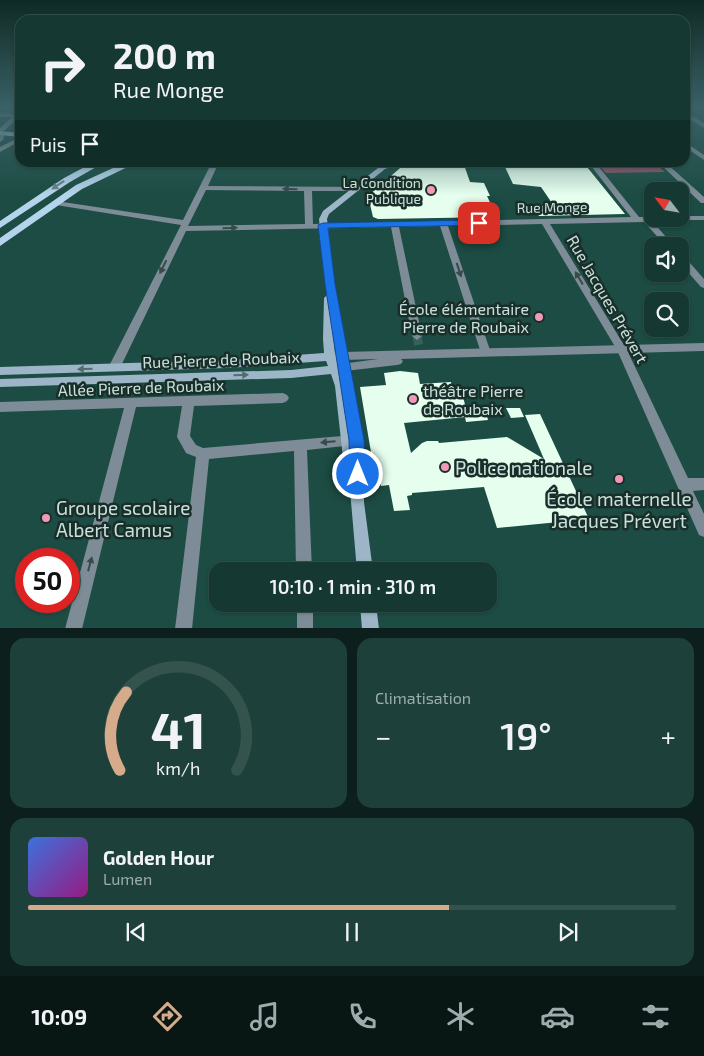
<!DOCTYPE html>
<html lang="fr">
<head>
<meta charset="utf-8">
<style>
	body { margin:0; font-family:"Exo 2",sans-serif; background:#1e403a; color:#f1f3f6; height:100vh; display:flex; flex-direction:column; font-size:19px; white-space:nowrap }
	* { box-sizing:border-box; margin:0 }
	p { font-size:16px; color:#9dacac }
	.icon { flex:none; width:28px; height:28px; fill:none; stroke:currentColor; stroke-width:2; stroke-linecap:round; stroke-linejoin:round }
	.map { position:relative; height:628px; overflow:hidden }
	.details { display:flex; flex-direction:column; gap:10px; padding:10px; background:#0c1f1c; flex:1 }
	.details>* { flex:none }
	.hud { position:absolute; left:15px; top:15px; width:675px; height:152px; border-radius:15px; box-shadow:0 1px 4px #0004,0 0 0 1px #34534d; background:#153932; color:#f1f3f6; overflow:hidden }
	.needle { width:32px; rotate:301deg }
	.tools { position:absolute; left:644px; top:182px; display:grid; gap:10px }
	.tools a { display:grid; place-items:center; width:45px; height:45px; border-radius:10px; background:#153932; box-shadow:0 1px 4px #0004,0 0 0 1px #34534d; font-size:25px }
	.speed { position:absolute; left:15px; top:548px; display:flex; gap:10px; font-size:25px; font-weight:700; text-align:center }
	.speed>* { display:grid; place-content:center; width:65px; height:65px; border-radius:50%; background:#153932; box-shadow:0 1px 4px #0004,0 0 0 1px #34534d; line-height:1 }
	.speed .limit { border:8px solid #d22; background:#fff; color:#111 }
	.pin { position:absolute; display:grid; place-items:center; width:42px; height:42px; color:#fff; margin:-21px; border-radius:10px; box-shadow:0 2px 8px #0006 }
	.me { position:absolute; width:55px; margin:-28px; rotate:0deg; stroke-linejoin:round; filter:drop-shadow(0 0 4px #0008) }
	.turn { display:flex; align-items:center; gap:18px; height:105px; padding:0 15px; font-size:22px }
	.turn .icon { width:65px; height:65px; stroke-width:2.5 }
	.turn b { display:block; font-size:35px; line-height:42px }
	.then { display:flex; align-items:center; height:48px; padding:0 15px; background:#0003; gap:10px; font-size:19px }
	.big { font-size:38px; font-weight:600; line-height:1.1 }
	.details .widget { flex:1; display:flex; flex-direction:column; justify-content:center; gap:8px; min-width:0; padding:0 18px; border-radius:15px; background:#1e403a }
	.details .dial { align-items:center; gap:0 }
	.dial svg { height:130px; overflow:visible; fill:none; stroke:#34534d; stroke-width:7; stroke-linecap:round; text-anchor:middle }
	.dial text { fill:#f1f3f6; stroke:none }
	.song { display:flex; align-items:center; gap:15px }
	.cover { width:60px; height:60px; border-radius:8px; background:linear-gradient(135deg,hsl(220 70% 55%),hsl(310 70% 35%)) }
	.played { height:5px; border-radius:2px; background:linear-gradient(90deg,#d6ab8b 65%,#34534d 65%) }
	.keys { display:flex; justify-content:space-around; direction:ltr }
	.heat { display:flex; justify-content:space-between; align-items:center; font-size:28px; direction:ltr }
	.details .tiles { flex:1; display:grid; gap:10px; grid-template-columns:1fr 1fr }
	.widget:last-child { grid-column:span 2 }
	.trip { position:absolute; left:209px; top:562px; width:288px; height:50px; border-radius:15px; background:#153932; box-shadow:0 1px 4px #0004,0 0 0 1px #34534d; font-weight:600; line-height:50px; text-align:center }
	.tab-bar { display:flex; height:80px; justify-content:space-around; align-items:center; background:#081714; color:#9dacac }
	.tab-bar .icon { width:35px; height:35px }
	.tab-bar .active { color:#d6ab8b }
	.tab-bar b { font-size:22px; color:#f1f3f6 }
	.map>svg:first-child { display:block }
	.green { fill:#856 }
	.building { fill:#e5feee }
	.lines { fill:none; stroke-linecap:round; stroke-linejoin:round }
	.minor-tunnel { stroke:#36625a; stroke-width:9; stroke-dasharray:9 5; stroke-linecap:butt }
	.pedestrian { fill:#7d8c97; fill-rule:evenodd }
	.minor { fill:#7d8c97; fill-rule:evenodd }
	.tertiary { fill:#7d8c97; fill-rule:evenodd }
	.secondary { fill:#9cb5c7; fill-rule:evenodd }
	.primary { fill:#b4d4eb; fill-rule:evenodd }
	.oneway { fill:#67818a }
	.oneway2 { fill:#384a4a }
	.oneway3 { fill:#546b70 }
	.route { fill:#1a73e8; stroke:#114b97 }
	.poi-dot { fill:#f09ab7; stroke:#1a2e29; stroke-width:2 }
	.labels { text-anchor:middle; dominant-baseline:central; stroke-width:5; stroke-linejoin:round; paint-order:stroke }
	.far-poi-label { font-size:14px; fill:#c8e1db; stroke:#1a2e29; text-anchor:end }
	.far-street-label { font-size:14px; fill:#c8e1db; stroke:#1a2e29 }
	.street-label { font-size:16px; fill:#c8e1db; stroke:#1a2e29 }
	.poi-label { font-size:16px; fill:#c8e1db; stroke:#1a2e29; text-anchor:end }
	.near-poi-label { font-size:19px; fill:#c8e1db; stroke:#1a2e29; text-anchor:start }
</style>
</head>
<body>
<div class="map">
<svg width="704" height="629" viewBox="0 0 704 629">
	<rect width="100%" height="100%" fill="#1c4c43"/>
	<path class="green" d="M597 163H654L665 172 606 173Z"/>
	<path class="building" d="M407 162H463L470 182 484 183 490 196H487L497 217 378 219 373 217 368 196Z
		M571 162H583L625 214 539 216 532 206H554L541 187 513 184 505 167H574Z
		M400 371 418 373 420 384 451 382 452 388H461L466 409 485 408 488 420 466 422 465 417 404 423 411 453 422 443 427 441H438L439 443 507 437 544 459 525 415 540 414 589 519 497 528 484 487 412 493V495L407 496 410 510 394 511 389 485 381 486 380 482H376L360 387 386 385 384 373Z
		M506 408H520L524 417 511 418Z"/>
	<g class="lines">
		<path class="minor-tunnel" d="M417 336 419 347"/>
		<path class="pedestrian" d="M2 131 5 133 3 140 0 142V132Z"/>
		<path class="minor" d="M20 112V116L5 130 0 133V128L12 117H0V113L15 114Z
			M685 112 704 123V128L685 116Z
			M20 137V141L0 152V147Z
			M685 142 704 155V160L685 147Z
			M212 162H219L208 186 359 187V191H312L313 224 631 217 588 162H595L639 217H652V219H657L652 221 674 246H666L644 222 550 224 627 350 688 478H704V490L693 491 704 514V537L699 535 617 350 542 224 448 226 491 353 490 356H482L481 353 440 226 399 227 422 336 417 340 412 336 391 227 186 231 120 368 118 371H110L108 368 181 225 56 205 52 203 56 201 183 220ZM206 190 304 191 305 224 188 226Z
			M658 162H665L704 197V203H701Z
			M680 216H704V220H677L680 219Z
			M680 254 683 255 704 279V288L701 287 680 263Z
			M283 393 287 395 289 398 287 401 283 403 194 406 190 436 196 445 203 448 354 435 359 436 360 440 359 444 354 445 307 450 312 571H296L294 451 209 459 192 629H175L196 457 186 453 177 437 182 406 136 407 82 629H65L124 408 0 412V402Z
			M297 604H313V629H297Z"/>
		<path class="tertiary" d="M704 343V351L401 359 403 361 401 364 397 365 345 371 341 370 339 367 341 364 378 359 343 360 339 359 338 356 339 353 343 352Z"/>
		<path class="secondary" d="M0 131 20 133V137L0 135Z
			M335 162 383 165 385 162H393L388 168 385 169 329 214 327 219 335 285 363 440 364 502 373 571H357L350 490 346 485 335 386 331 374 291 378 0 387V379L291 370 328 366 326 361 227 368 0 375V367L227 360 324 353 323 339 324 298 327 295 319 219 323 211 378 168ZM333 334 336 352 335 353Z
			M360 604H376L379 629H362Z"/>
		<path class="primary" d="M94 162H105L70 182 0 228V221L64 178Z
			M126 162H138L82 189 0 246V238L76 185Z"/>
	</g>
	<defs><path id="oneway-solid" d="M-6-.8H1V-3.2L6.5 0L1 3.2V.8H-6Z" transform="scale(1.25)"/></defs>
	<use class="oneway" href="#oneway-solid" transform="translate(58 185) rotate(146)"/>
	<g class="oneway2">
		<use href="#oneway-solid" transform="translate(290 189) rotate(-179)"/>
		<use href="#oneway-solid" transform="translate(230 228) rotate(-1)"/>
		<use href="#oneway-solid" transform="translate(163 267) rotate(116)"/>
		<use href="#oneway-solid" transform="translate(459 270) rotate(72)"/>
		<use href="#oneway-solid" transform="translate(579 278) rotate(-121)"/>
		<use href="#oneway-solid" transform="translate(328 442) rotate(175)"/>
		<use href="#oneway-solid" transform="translate(90 564) rotate(-75)"/>
	</g>
	<g class="oneway3">
		<use href="#oneway-solid" transform="translate(85 369) rotate(178)"/>
		<use href="#oneway-solid" transform="translate(241 375) rotate(-2)"/>
	</g>
	<linearGradient id="sky" x2="0" y2="1"><stop stop-color="#0f2a25"/><stop offset="0.55" stop-color="#3a6166"/><stop offset="1" stop-color="#3a6166" stop-opacity="0"/></linearGradient>
	<rect width="704" height="195" fill="url(#sky)"/>
	<path class="route" d="M479 220 484 223 482 225 328 228 335 284 364 440 366 474 363 479 358 481 352 479 350 474 349 440 325 284 318 225 323 223Z"/>
	<g class="poi-dot">
		<circle cx="431" cy="190" r="5"/>
		<circle cx="539" cy="317" r="5"/>
		<circle cx="413" cy="399" r="5"/>
		<circle cx="445" cy="467" r="5"/>
		<circle cx="619" cy="479" r="5"/>
		<circle cx="46" cy="518" r="5"/>
	</g>
	<g class="labels">
		<g class="far-poi-label">
			<text x="421" y="182">La Condition<tspan x="421" dy="16">Publique</tspan></text>
		</g>
		<g class="far-street-label">
			<text transform="translate(552 207) rotate(-1)">Rue Monge</text>
		</g>
		<g class="street-label">
			<text transform="translate(608 299) rotate(60)">Rue Jacques Prévert</text>
			<text transform="translate(221 359) rotate(-2)">Rue Pierre de Roubaix</text>
			<text transform="translate(141 387) rotate(-2)">Allée Pierre de Roubaix</text>
		</g>
		<g class="poi-label">
			<text x="529" y="308">École élémentaire<tspan x="529" dy="18">Pierre de Roubaix</tspan></text>
			<text x="423" y="390" text-anchor="start">théâtre Pierre<tspan x="423" dy="18">de Roubaix</tspan></text>
		</g>
		<g class="near-poi-label">
			<text x="455" y="467">Police nationale</text>
			<text x="619" y="498" text-anchor="middle">École maternelle<tspan x="619" dy="22">Jacques Prévert</tspan></text>
			<text x="56" y="507">Groupe scolaire<tspan x="56" dy="22">Albert Camus</tspan></text>
		</g>
	</g>
</svg>
<div class="tools">
<a><svg class="needle" viewBox="-14 -14 28 28"><path d="M0-13l5 13h-10z" fill="#e53935"/><path d="M0 13l5-13h-10z" fill="#9dacac"/></svg></a>
<a><svg class="icon" aria-label="sound" viewBox="0 0 24 24"><path d="M4 9h4l5-4v14l-5-4H4zM17 9q2 3 0 6"/></svg></a>
<a><svg class="icon" aria-label="search" viewBox="0 0 24 24"><circle cx="10" cy="10" r="6"/><path d="M15 15l6 6"/></svg></a>
</div>
<div class="speed"><div class="limit">50</div></div>
<div class="pin" style="left:479px;top:223px;background:#d93025"><svg class="icon" aria-label="arrive" viewBox="0 0 24 24"><path d="M6 21V4h12l-3 4 3 4H6"/></svg></div>
<svg class="me" style="left:358px;top:474px" viewBox="-20 -20 40 40"><circle r="17" fill="#1a73e8" stroke="#fff" stroke-width="3"/><path d="M0-11L8 9 0 5-8 9z" fill="#fff"/></svg>
<div class="trip">10:10 · 1 min · 310 m</div>
<div class="hud">
<div class="turn"><svg class="icon" aria-label="right" viewBox="0 0 24 24"><path d="M7 20v-9h11M14 6l5 5-5 5"/></svg><div><b>200 m</b>Rue Monge</div></div>
<div class="then">Puis<svg class="icon" aria-label="arrive" viewBox="0 0 24 24"><path d="M6 21V4h12l-3 4 3 4H6"/></svg></div>
</div>
</div>
<section class="details">
<div class="tiles">
<div class="widget dial"><svg viewBox="0 0 100 80">
<path d="M14 69A42 42 0 1 1 86 69"/>
<path d="M14 69A42 42 0 0 1 18 21" stroke="#d6ab8b"/>
<text x="50" y="56" font-size="32" font-weight="700">41</text>
<text x="50" y="72" font-size="11">km/h</text>
</svg></div>
<div class="widget"><p>Climatisation</p>
<div class="heat"><a>−</a><b class="big">19°</b><a>+</a></div>
</div>
<div class="widget">
<div class="song"><i class="cover"></i><div><b>Golden Hour</b><p>Lumen</p></div></div>
<div class="played"></div>
<div class="keys"><svg class="icon" aria-label="previous" viewBox="0 0 24 24"><path d="M18 5L8 12l10 7zM5 5v14"/></svg><svg class="icon" aria-label="pause" viewBox="0 0 24 24"><path d="M8 5v14M16 5v14"/></svg><svg class="icon" aria-label="next" viewBox="0 0 24 24"><path d="M6 5l10 7-10 7zM19 5v14"/></svg></div>
</div>
</div>
</section>
<nav class="tab-bar">
<b>10:09</b>
<svg class="icon active" aria-label="directions" viewBox="0 0 24 24"><path d="M12 3l9 9-9 9-9-9zM9 14v-3h6M13 9l2 2-2 2"/></svg>
<svg class="icon" aria-label="music" viewBox="0 0 24 24"><path d="M9 18V5l10-2v13"/><circle cx="6" cy="18" r="3"/><circle cx="16" cy="16" r="3"/></svg>
<svg class="icon" aria-label="phone" viewBox="0 0 24 24"><path d="M5 4h4l2 5-3 2q2 4 5 5l2-3 5 2v4C11 20 4 13 5 4z"/></svg>
<svg class="icon" aria-label="climate" viewBox="0 0 24 24"><path d="M12 3v18M4 7l16 10M4 17L20 7"/></svg>
<svg class="icon" aria-label="car" viewBox="0 0 24 24"><path d="M5 17H2v-5l4-1 3-4h7l3 4 3 1v5h-3M9 17h6M6 11h13"/><circle cx="7" cy="17" r="2"/><circle cx="17" cy="17" r="2"/></svg>
<svg class="icon" aria-label="filters" viewBox="0 0 24 24"><path d="M4 7h16M4 17h16"/><circle cx="9" cy="7" r="2"/><circle cx="15" cy="17" r="2"/></svg>
</nav>
</body>
</html>
